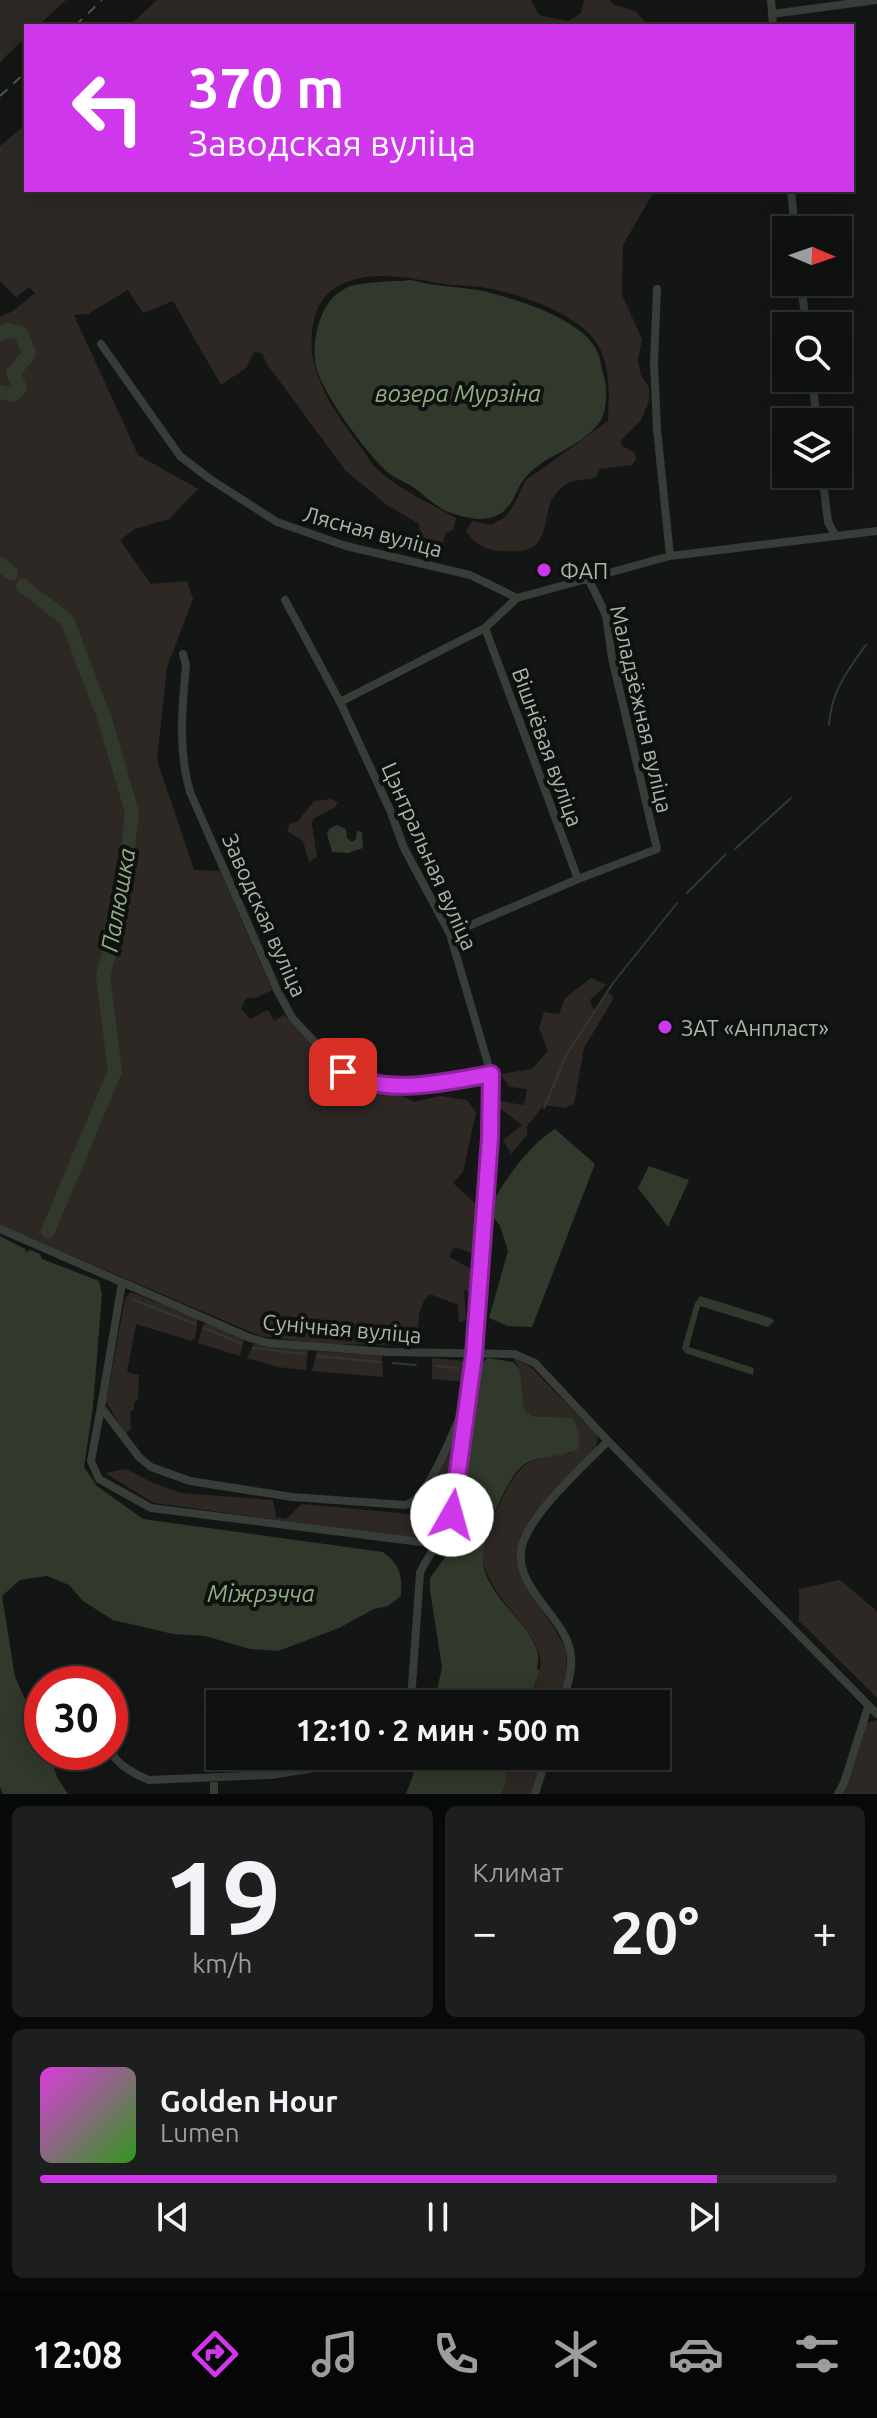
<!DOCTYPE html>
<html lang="ru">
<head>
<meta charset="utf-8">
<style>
	body { margin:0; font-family:Ubuntu,sans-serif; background:#1d1e1e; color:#f1f3f6; height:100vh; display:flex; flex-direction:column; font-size:30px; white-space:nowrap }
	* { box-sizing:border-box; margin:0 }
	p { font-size:26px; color:#9b9d9f }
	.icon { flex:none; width:44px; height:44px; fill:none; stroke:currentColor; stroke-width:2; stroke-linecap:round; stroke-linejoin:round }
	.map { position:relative; height:1794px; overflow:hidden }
	.panel { display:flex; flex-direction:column; gap:12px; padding:12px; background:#080909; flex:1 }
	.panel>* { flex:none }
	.banner { position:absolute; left:24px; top:24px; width:830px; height:168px; border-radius:0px; box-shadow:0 4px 20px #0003,0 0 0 2px #2f3030; background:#cf38ea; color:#fff; overflow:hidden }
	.needle { width:52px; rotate:92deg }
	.tools { position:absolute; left:772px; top:216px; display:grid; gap:16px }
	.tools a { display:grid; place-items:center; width:80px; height:80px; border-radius:0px; background:#0f1010; box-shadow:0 4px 20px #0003,0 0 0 2px #2f3030; font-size:40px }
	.speed { position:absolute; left:24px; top:1666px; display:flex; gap:16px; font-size:40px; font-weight:700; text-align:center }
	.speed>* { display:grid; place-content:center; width:104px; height:104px; border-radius:50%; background:#0f1010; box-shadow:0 4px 20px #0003,0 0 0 2px #2f3030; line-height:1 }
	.speed .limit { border:12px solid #d22; background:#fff; color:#111 }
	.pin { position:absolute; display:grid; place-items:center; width:68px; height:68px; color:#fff; margin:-34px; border-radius:16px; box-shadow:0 4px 12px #0006 }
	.me { position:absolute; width:88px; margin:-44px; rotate:7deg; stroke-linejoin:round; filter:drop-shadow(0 0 6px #0008) }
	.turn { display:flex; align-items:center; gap:28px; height:168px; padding:0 32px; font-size:36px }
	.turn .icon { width:104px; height:104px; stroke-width:2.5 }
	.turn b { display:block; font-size:56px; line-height:68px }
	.big { font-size:60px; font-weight:600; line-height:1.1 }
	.panel .tile { flex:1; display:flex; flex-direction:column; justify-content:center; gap:12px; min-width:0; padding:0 28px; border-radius:12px; background:#1d1e1e }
	.panel .dial { align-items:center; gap:0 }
	.dial b { font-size:104px; line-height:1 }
	.song { display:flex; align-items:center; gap:24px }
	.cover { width:96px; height:96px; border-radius:12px; background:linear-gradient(135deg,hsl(300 70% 55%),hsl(110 70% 35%)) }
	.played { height:8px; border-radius:4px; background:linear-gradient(90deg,#cf38ea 85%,#2f3030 85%) }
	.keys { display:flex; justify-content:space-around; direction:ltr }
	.heat { display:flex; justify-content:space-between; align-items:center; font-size:44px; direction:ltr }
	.panel .tiles { flex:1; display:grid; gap:12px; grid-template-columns:1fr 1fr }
	.tile:last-child { grid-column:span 2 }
	.trip { position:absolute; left:206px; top:1690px; width:464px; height:80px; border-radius:0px; background:#0f1010; box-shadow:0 4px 20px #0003,0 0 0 2px #2f3030; font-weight:600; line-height:80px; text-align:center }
	.menu { display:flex; height:128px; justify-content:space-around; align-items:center; background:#060606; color:#9b9d9f }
	.menu .icon { width:56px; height:56px }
	.menu .current { color:#cf38ea }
	.menu b { font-size:36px; color:#f1f3f6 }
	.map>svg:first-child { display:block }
	.green { fill:#2e2825 }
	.water { fill:#30392b }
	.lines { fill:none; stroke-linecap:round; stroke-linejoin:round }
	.stream { stroke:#30392b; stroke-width:2 }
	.river { stroke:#30392b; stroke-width:14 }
	.street { stroke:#373d37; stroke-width:8 }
	.rail { stroke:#4f564e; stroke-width:2; stroke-dasharray:10 8; stroke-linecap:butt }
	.route-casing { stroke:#872498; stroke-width:20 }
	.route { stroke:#cf38ea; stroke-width:14 }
	.poi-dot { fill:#cf38ea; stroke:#0f1110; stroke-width:3 }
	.labels { text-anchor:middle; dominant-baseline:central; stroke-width:8; stroke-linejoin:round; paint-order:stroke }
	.street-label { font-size:22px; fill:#a8b6a6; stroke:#0f1110 }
	.poi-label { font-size:22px; fill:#a8b6a6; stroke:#0f1110; text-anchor:start }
	.water-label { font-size:24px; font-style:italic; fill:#90af7f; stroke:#0f1110 }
</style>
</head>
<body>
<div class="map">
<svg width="877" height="1794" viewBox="0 0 877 1794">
	<rect width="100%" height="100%" fill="#141615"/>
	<path class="green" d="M0 0H66L38 26H26V37L0 62Z
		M157 0H531L539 15 568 21 581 13 584 0H610L613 4 635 11 649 26H129Z
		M26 124V190H655L623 245 622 295 642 339 638 360 641 376 649 387V401L641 420 621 440 622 446 635 453 636 460 632 465 600 469 595 478C574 482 568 477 553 498 549 503 549 509 547 515 542 547 534 553 502 551 486 550 475 545 466 531L472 521 491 525 504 518 514 505 525 481 608 421C609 395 611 368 598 345 580 314 520 294 486 288 470 285 454 286 438 283 405 277 362 268 332 290 322 298 317 308 314 320 302 367 333 410 360 446 366 454 371 464 378 470 400 490 431 504 456 518L453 530 446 533 441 547 434 551 425 548 420 538 419 524 387 505 345 470 267 364 262 353 254 352 246 368 221 385 173 301 143 313 128 290 88 314 74 315 138 455 198 489 169 519 135 529 120 540 151 584 187 581 193 599 167 667 157 760 194 870 220 871 272 990 255 998H246L241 1009 250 1019 268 1010 274 1021 284 1015 341 1076 351 1081 388 1088 414 1102 440 1096 467 1100 476 1112 463 1172 453 1183 478 1206 475 1254 454 1247 449 1257 474 1270V1293L464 1290 466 1319 459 1323 458 1305 430 1294C415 1308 418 1327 420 1345L323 1344 260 1336 0 1225V317L13 311 35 293 29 287 16 297 0 281V146Z
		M331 799 338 802 335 807 313 819 312 824 317 857 309 862 303 841 287 831 290 824 298 821 314 801Z
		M591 978 606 985 590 1000 593 1008 597 1010 607 991 614 998 584 1048 574 1104 565 1108 544 1105 527 1126V1135L511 1154 503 1140 522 1125 497 1106 498 1101 524 1105 527 1089 510 1087 500 1074 532 1069 548 1051 539 1028 544 1012 559 1014 565 998Z
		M131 1292 198 1319 195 1337 192 1341 136 1324 127 1372 139 1375 138 1400 134 1402V1409L130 1412 131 1428 126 1434 106 1402 125 1299Z
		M206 1323 244 1339 240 1356 198 1343 203 1325Z
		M254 1343 308 1350 306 1370 277 1367 247 1358Z
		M317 1351 382 1355 383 1377 312 1371Z
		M432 1358 464 1361 469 1369 467 1382 432 1379Z
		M513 1358 531 1367 598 1436 596 1448 518 1546 526 1584 566 1648 567 1673 558 1704H528C533 1690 543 1671 540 1656 534 1631 501 1604 489 1578 486 1572 482 1561 482 1555 483 1535 509 1477 524 1466 536 1457 557 1456 572 1453V1418L532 1416 524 1409 520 1370Z
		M454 1439 458 1440 448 1514 437 1538 406 1537 154 1503 105 1473 126 1469 149 1481 181 1493 273 1500 276 1517 286 1519 302 1504 410 1514 417 1509Z
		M840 1580 877 1611V1698L799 1621V1589Z
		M877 1720V1794H842L848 1784 866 1723Z
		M512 1756H543L532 1794H502Z"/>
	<path class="water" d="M411 280C435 287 459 286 483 291 516 299 576 317 595 347 600 355 601 366 604 376 607 389 608 411 599 423 577 453 533 455 517 491 507 516 490 523 465 517 458 515 449 513 442 509 432 503 423 494 413 487 404 481 391 477 383 468 363 448 323 394 316 367 313 353 315 333 320 320 325 306 332 295 346 288 360 281 394 282 411 280Z
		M337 825 346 829 347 838 352 842 356 839 357 831 362 832 363 848 348 853 332 852 327 834 329 829Z
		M555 1129 595 1164 532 1327 508 1326 489 1318 508 1251 500 1226 489 1211C501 1183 529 1145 555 1129Z
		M649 1166 689 1180 668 1227 638 1188Z
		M0 1236 25 1249 26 1252 30 1250 40 1254 42 1259 99 1281 102 1294 93 1406 84 1467 97 1486 143 1519 383 1552C401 1566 402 1575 401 1596L388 1606 374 1609 339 1628 278 1651 250 1649 205 1636 173 1634 113 1620 83 1601 69 1585 47 1576 20 1580 2 1596 15 1677 42 1736V1752H49L57 1777 68 1794H3L0 1787Z
		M700 1296 771 1318 774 1321 768 1327 700 1306 689 1347 754 1368 753 1375 685 1353 682 1348 695 1303Z
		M488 1358 513 1362 520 1370 524 1409 532 1416 572 1418C578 1427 582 1438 578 1449 562 1459 534 1454 520 1468 509 1479 496 1508 491 1522 489 1532 484 1542 483 1552 478 1591 529 1619 538 1653 539 1655 538 1663 537 1669L540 1670 528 1704H434L442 1667 430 1591V1578L446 1556 462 1519 480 1364Z
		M420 1756H512L502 1794H406Z"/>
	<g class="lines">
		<path class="stream" d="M829 725C831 692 847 671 866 645
			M735 849 791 798
			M687 893 726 854
			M544 1108 567 1054 613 983 677 903
			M132 1299 195 1324
			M204 1328 242 1344
			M253 1348 305 1354
			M317 1356 380 1362
			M393 1363 416 1365
			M435 1366 458 1368"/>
		<path class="river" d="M0 334 8 330 21 333 29 354 13 373 20 388 13 395 0 392
			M0 564 11 573
			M23 586 67 620 105 720 132 812 121 909 103 976 115 1071 48 1231"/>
		<path class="street" d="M771 0 773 26
			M772 14 877 0
			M791 190 795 230
			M801 282 806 326
			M657 289 654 362 657 429 670 556
			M101 344 180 456 210 479 277 522 346 546 470 575 517 598
			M812 378 817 422
			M822 474 828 522 835 535
			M285 600 340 702
			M485 628 578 879
			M183 654 186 665C182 708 178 751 190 792L277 990 293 1019 343 1072C386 1097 445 1082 491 1074
			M450 934 578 879 657 849 612 658 606 615 588 578
			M0 1229 250 1338 269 1343 388 1352 514 1354 535 1363 608 1441 877 1714
			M122 1283 101 1407 139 1457 151 1467 190 1481 292 1497 405 1505C428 1500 452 1434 462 1412
			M101 1407 91 1461 99 1479 151 1508 437 1544
			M90 1683V1684
			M408 1704 412 1686 420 1573C429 1552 445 1537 452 1515L474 1355 490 1138 491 1074 450 934 404 848 390 810 340 702 485 628 517 598 670 556 877 531
			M562 1704C567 1686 574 1669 570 1650 562 1614 512 1586 522 1546 530 1514 584 1465 608 1441
			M110 1750C117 1765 134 1774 149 1780L271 1775 346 1763 353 1756
			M214 1777V1794
			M535 1794 547 1756
			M838 1794 844 1783 868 1707"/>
		<path class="rail" d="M75 26 102 0
			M0 96 26 72"/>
	</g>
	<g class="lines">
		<defs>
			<path id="route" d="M343 1072C386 1097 445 1082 491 1074L490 1138 474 1355 452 1515"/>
		</defs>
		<use href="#route" class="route-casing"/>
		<use href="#route" class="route"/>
	</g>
	<g class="poi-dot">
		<circle cx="544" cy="570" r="8"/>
		<circle cx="665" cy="1027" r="8"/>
	</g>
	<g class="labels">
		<g class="street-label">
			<text transform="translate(373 531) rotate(15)">Лясная вуліца</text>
			<text transform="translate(642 709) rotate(77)">Маладзёжная вуліца</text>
			<text transform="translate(548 747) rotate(70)">Вішнёвая вуліца</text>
			<text transform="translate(430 856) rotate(66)">Цэнтральная вуліца</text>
			<text transform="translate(265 915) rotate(66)">Заводская вуліца</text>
			<text transform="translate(342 1328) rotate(5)">Сунічная вуліца</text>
		</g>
		<g class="poi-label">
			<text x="560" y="570">ФАП</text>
			<text x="681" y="1027">ЗАТ «Анпласт»</text>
		</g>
		<g class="water-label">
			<text x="458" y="393">возера Мурзіна</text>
			<text transform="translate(118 900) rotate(-80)">Палюшка</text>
			<text x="261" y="1593">Міжрэчча</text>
		</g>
	</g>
</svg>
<div class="tools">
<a><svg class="needle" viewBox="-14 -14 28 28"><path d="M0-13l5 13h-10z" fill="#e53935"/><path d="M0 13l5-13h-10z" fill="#9b9d9f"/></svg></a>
<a><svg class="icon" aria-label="search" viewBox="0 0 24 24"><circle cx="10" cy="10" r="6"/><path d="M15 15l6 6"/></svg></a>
<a><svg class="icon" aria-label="layers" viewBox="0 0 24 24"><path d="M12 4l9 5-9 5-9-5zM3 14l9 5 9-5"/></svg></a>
</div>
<div class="speed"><div class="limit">30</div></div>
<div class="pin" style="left:343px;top:1072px;background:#d93025"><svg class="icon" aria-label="arrive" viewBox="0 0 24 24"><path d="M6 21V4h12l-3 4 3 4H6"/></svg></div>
<svg class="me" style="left:452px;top:1515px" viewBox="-20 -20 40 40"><circle r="19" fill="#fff"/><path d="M0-13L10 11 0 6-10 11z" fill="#cf38ea"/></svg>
<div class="trip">12:10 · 2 мин · 500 m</div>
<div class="banner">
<div class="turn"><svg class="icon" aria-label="left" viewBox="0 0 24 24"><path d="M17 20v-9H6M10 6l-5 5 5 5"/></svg><div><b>370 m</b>Заводская вуліца</div></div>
</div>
</div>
<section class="panel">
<div class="tiles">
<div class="tile dial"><b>19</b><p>km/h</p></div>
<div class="tile"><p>Климат</p>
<div class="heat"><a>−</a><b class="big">20°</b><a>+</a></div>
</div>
<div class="tile">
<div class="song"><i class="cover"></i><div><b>Golden Hour</b><p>Lumen</p></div></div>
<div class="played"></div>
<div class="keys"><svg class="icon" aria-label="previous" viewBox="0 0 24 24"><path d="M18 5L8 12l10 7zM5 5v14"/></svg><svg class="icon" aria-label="pause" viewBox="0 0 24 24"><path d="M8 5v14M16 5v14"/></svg><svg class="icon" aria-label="next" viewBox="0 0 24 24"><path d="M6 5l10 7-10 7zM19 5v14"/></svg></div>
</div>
</div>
</section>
<nav class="menu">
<b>12:08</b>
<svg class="icon current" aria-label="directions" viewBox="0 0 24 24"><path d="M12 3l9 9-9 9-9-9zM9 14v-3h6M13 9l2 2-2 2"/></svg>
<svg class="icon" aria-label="music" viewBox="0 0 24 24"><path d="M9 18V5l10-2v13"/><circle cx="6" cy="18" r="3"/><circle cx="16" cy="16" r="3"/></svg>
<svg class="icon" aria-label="phone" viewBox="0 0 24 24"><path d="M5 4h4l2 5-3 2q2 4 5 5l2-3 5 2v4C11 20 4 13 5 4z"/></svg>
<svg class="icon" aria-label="climate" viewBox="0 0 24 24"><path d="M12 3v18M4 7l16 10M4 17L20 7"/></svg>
<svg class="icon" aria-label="car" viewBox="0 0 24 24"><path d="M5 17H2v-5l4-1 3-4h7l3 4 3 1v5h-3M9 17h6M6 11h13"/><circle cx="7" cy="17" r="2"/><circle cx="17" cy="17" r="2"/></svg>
<svg class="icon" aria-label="filters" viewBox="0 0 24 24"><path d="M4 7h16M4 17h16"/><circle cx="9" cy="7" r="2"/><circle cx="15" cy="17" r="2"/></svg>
</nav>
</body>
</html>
